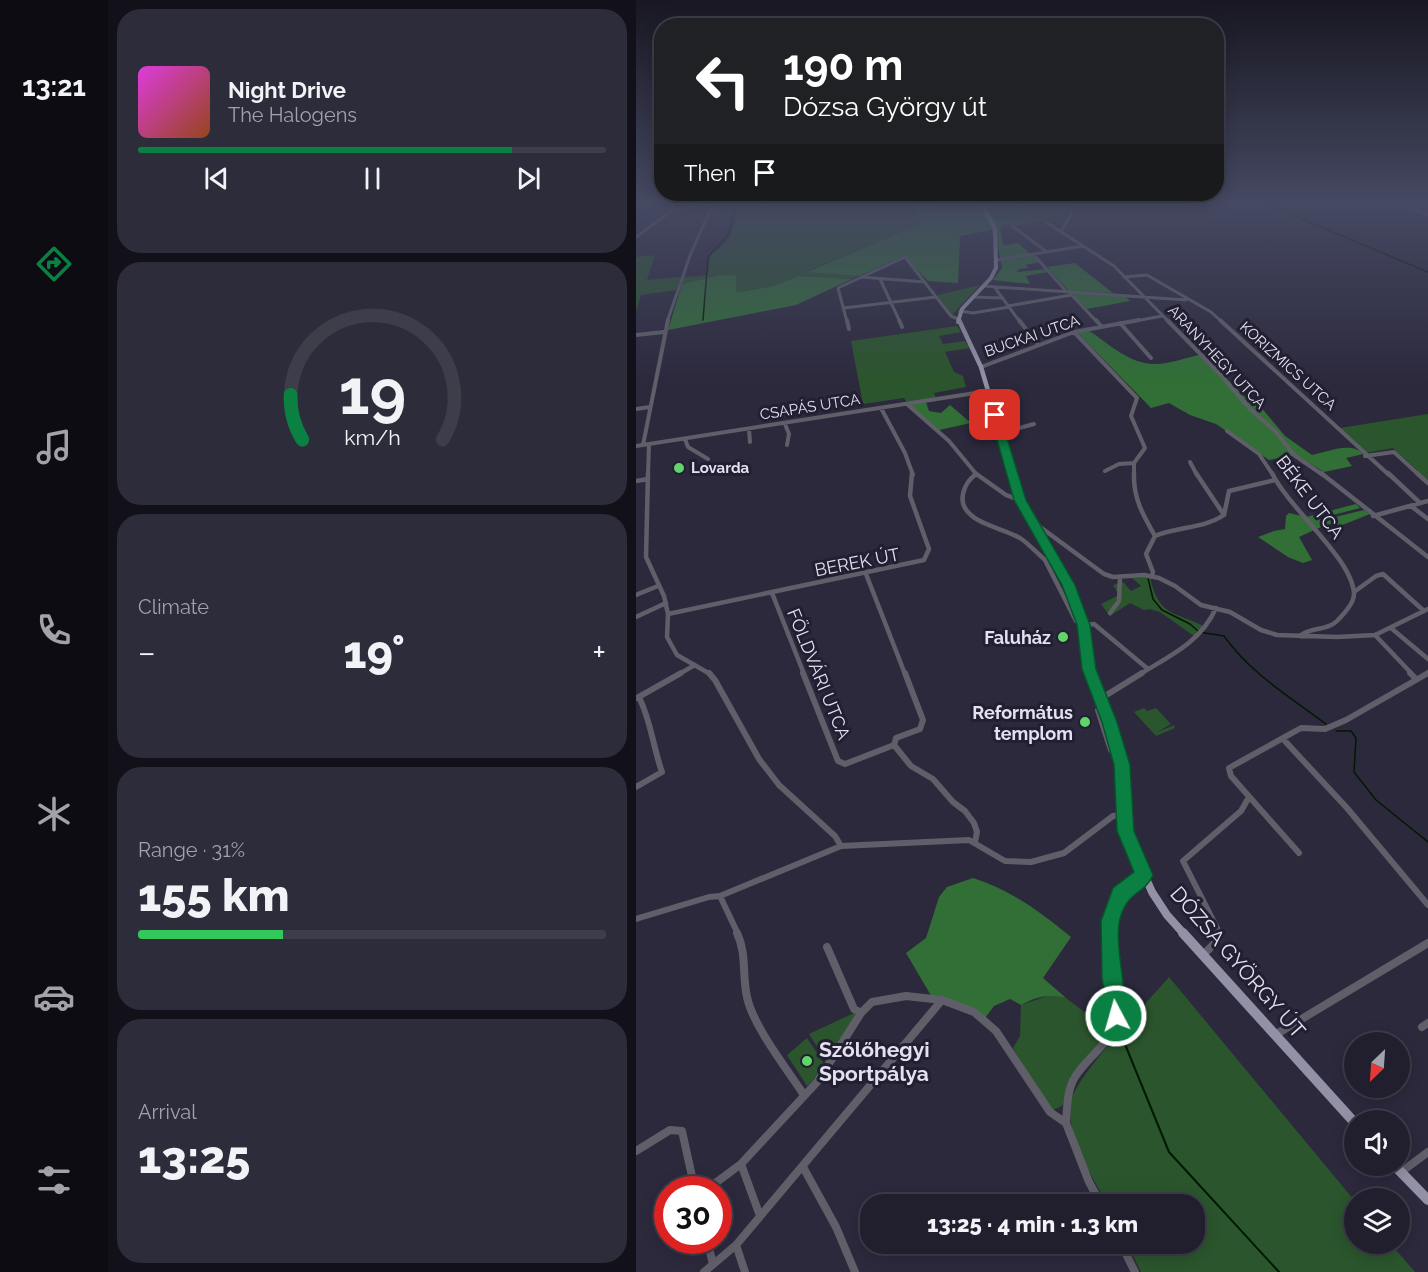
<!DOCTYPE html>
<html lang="en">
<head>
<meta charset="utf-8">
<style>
	body { margin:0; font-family:Raleway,sans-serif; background:#2d2c3a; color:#f1f3f6; height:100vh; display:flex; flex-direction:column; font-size:22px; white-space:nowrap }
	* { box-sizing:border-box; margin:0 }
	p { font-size:20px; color:#a2a2aa }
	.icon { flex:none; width:33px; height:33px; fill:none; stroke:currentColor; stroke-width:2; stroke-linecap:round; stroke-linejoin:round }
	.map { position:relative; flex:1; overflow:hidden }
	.drawer { display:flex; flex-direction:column; gap:9px; padding:9px; background:#121119; width:528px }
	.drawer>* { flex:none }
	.guide { position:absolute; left:18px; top:18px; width:570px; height:183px; border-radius:24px; box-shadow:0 3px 15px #0003,0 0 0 2px #3e3d4a; background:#202124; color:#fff; overflow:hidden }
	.needle { width:39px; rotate:205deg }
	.controls { position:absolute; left:708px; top:1032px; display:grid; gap:12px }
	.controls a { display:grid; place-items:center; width:66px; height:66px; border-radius:50%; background:#211f2e; box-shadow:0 3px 15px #0003,0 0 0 2px #3e3d4a; font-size:30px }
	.speed { position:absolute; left:18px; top:1176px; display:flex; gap:12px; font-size:30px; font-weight:700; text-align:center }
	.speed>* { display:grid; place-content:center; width:78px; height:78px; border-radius:50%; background:#211f2e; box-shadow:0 3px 15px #0003,0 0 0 2px #3e3d4a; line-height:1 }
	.speed .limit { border:9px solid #d22; background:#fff; color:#111 }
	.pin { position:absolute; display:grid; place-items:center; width:51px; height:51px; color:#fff; margin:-26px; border-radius:12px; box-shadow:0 3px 9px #0006 }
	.me { position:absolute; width:66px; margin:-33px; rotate:354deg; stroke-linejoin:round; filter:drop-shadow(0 0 4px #0008) }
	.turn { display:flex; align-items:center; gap:21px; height:126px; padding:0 30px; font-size:27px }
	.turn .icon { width:78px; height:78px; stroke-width:2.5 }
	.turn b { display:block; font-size:42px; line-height:51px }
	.then { display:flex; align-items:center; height:57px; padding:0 30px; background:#0003; gap:12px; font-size:22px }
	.big { font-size:45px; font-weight:800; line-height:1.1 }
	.drawer .card { flex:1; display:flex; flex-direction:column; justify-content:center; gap:9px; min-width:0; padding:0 21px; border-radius:24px; background:#2d2c3a }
	.drawer .dial { align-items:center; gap:0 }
	.dial svg { height:156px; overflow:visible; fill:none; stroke:#3e3d4a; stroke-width:7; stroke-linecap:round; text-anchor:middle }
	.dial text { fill:#f1f3f6; stroke:none }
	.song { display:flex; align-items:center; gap:18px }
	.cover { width:72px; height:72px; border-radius:9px; background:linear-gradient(135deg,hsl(300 70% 55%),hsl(20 70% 35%)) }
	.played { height:6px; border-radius:3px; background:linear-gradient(90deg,#0b8043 80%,#3e3d4a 80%) }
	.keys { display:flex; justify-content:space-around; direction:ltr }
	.heat { display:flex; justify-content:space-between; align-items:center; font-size:33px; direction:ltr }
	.charge { height:9px; border-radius:4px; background:linear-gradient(90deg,#34c759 31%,#3e3d4a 0) }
	.trip { position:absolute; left:224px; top:1194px; width:345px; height:60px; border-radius:24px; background:#211f2e; box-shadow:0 3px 15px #0003,0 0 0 2px #3e3d4a; font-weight:800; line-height:60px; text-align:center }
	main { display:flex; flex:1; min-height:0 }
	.tab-bar { display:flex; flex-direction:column; width:108px; justify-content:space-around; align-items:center; background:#0d0c12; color:#a2a2aa }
	.tab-bar .icon { width:42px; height:42px }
	.tab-bar .on { color:#0b8043 }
	.tab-bar b { font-size:27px; color:#f1f3f6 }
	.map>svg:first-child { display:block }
	.green { fill:#2b552d }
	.forest { fill:#316f36 }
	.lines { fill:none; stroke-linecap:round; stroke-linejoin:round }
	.stream-far1 { stroke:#001900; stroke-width:1.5 }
	.stream { stroke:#001900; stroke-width:2 }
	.minor-far4 { stroke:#605f69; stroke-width:3 }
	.minor-far3 { stroke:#605f69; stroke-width:4 }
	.minor-far2 { stroke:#605f69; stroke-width:4.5 }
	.minor-far1 { stroke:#605f69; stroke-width:6 }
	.minor { stroke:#605f69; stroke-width:8 }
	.major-far4 { stroke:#9391a6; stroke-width:4 }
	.major-far3 { stroke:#9391a6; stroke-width:4.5 }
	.major-far2 { stroke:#9391a6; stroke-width:6 }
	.major-far1 { stroke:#9391a6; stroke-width:8 }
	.major { stroke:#9391a6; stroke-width:10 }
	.route { fill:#0b8043; stroke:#07532c; stroke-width:1.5 }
	.poi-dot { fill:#61d46a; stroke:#221f32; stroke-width:2 }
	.labels { text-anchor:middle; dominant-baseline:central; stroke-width:6; stroke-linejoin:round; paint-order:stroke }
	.far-street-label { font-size:15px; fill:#e3e1ef; stroke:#221f32 }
	.far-poi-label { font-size:15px; font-weight:bold; fill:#e3e1ef; stroke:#221f32; text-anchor:start }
	.street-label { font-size:18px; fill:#e3e1ef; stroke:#221f32 }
	.poi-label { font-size:18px; font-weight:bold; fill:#e3e1ef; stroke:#221f32; text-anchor:end }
	.near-street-label { font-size:21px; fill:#e3e1ef; stroke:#221f32 }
	.near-poi-label { font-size:21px; font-weight:bold; fill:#e3e1ef; stroke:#221f32; text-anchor:start }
</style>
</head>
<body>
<main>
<nav class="tab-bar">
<b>13:21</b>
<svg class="icon on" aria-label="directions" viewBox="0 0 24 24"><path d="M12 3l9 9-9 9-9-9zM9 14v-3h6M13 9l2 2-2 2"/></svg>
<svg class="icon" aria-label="music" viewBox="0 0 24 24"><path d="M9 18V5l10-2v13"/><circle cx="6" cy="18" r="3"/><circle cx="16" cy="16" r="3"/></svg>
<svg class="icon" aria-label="phone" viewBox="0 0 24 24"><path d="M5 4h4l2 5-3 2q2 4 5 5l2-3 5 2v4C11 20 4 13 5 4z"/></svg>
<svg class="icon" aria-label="climate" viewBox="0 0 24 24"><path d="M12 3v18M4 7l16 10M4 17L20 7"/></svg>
<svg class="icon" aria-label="car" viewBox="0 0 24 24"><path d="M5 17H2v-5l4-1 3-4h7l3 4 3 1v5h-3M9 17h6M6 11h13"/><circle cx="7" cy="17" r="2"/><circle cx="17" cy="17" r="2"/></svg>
<svg class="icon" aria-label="filters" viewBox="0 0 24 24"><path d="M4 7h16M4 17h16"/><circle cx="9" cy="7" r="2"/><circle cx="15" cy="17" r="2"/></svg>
</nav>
<section class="drawer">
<div class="card">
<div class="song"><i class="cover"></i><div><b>Night Drive</b><p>The Halogens</p></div></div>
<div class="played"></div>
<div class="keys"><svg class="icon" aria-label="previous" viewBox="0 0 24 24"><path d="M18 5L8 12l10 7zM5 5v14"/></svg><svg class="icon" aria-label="pause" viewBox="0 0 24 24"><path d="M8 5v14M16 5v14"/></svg><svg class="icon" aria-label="next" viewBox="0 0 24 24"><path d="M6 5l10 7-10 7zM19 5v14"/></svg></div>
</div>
<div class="card dial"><svg viewBox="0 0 100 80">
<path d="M14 69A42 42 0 1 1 86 69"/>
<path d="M14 69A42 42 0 0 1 8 46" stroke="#0b8043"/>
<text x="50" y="56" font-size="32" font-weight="700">19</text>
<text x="50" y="72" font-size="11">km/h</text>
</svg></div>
<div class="card"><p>Climate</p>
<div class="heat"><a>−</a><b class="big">19°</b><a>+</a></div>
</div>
<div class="card"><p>Range · 31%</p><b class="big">155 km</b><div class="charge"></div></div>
<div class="card"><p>Arrival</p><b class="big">13:25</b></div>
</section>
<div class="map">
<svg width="792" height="1272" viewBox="0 0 792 1272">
	<rect width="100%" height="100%" fill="#2c293d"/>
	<path class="green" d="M79 204H342L344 208 300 212 301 205 284 224 172 271 223 276 216 279 162 276 138 286 103 292 100 291V276H80L46 284 48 277 72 275 74 256C93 241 98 235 101 211L75 213Z
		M351 204H427L435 211 407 221 363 229 364 224 376 223V221L360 220Z
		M19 255 11 280 45 277 40 290 5 295 0 311V257Z
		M344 285 316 315 302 297V295Z
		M321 326 325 332 303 336 307 344 329 341 334 348 309 352 318 372 327 376 330 387 298 393 300 398 271 403 268 398 227 404 215 341Z
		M792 414V480L757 448 729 453 704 428Z
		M514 577C523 616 536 611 568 626L558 636 524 612 514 609 508 610 494 603 474 616 465 604 483 595 477 585 487 582 495 591 505 586 496 578Z
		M508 708 511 711 520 708 535 724 522 732 538 725 539 728 520 736 498 712Z
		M533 977 718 1200V1244H755L779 1272H505L491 1244H558V1204H471C456 1175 429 1136 435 1101 441 1074 512 1002 533 977Z
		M417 994 430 998 472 1030 467 1041 442 1068 426 1106 417 1110 412 1107 377 1048 384 1036 385 1005Z
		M218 1013 222 1017 193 1065 173 1034Z
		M171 1038 190 1067 171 1086 151 1055Z"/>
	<path class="forest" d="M342 204H350L360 220 376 221 377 223 364 225 367 245 382 243 404 262 390 265 392 268 383 269 381 272 410 269 412 272 390 276 394 284 357 280 366 268 361 242H358L356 230 324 236 322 283 292 281 268 256 223 276 171 272 284 224 278 207 301 205 300 211 343 208Z
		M439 263 477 293 433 291 411 267Z
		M98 275 100 276V291L103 292 138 286 162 276 216 279 160 305 32 330 46 284 80 276Z
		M435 293 490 297 494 301 451 309Z
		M452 330C469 341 488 359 509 363 526 367 549 358 566 354L609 397 619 400 649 436 676 455C692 452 715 441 727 454L710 458 716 466 688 472 660 455 633 460 580 424 554 415 533 403 515 408 441 332Z
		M290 402 293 411 305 413 314 405 335 423 303 430 274 405Z
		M720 504 724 508 697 515 699 517 728 510 734 514 699 528 685 527 663 537 676 560 667 563 652 557 622 537 638 531 649 529 650 516 653 513 670 517Z
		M337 878C375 890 404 912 435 937L407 978 430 998C412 993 401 997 385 1005L374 999 358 1006 349 1018 297 999 270 953 290 938 303 897 311 887Z"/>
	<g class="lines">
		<path class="stream-far1" d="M630 204 792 272
			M67 320 72 257 93 234 100 204
			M512 578 517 599 526 610 554 624 563 632 588 636C614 673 654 697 690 724
			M700 731H715L720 738 718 772 740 800 792 842"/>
		<path class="stream" d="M484 1032 533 1152 643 1272"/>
		<path class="minor-far4" d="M36 204 41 210 76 204
			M768 204 792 215
			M0 205 14 204
			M410 222 478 266 533 322
			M376 226 411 252
			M425 231 436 213 432 206
			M0 237 38 209
			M397 254 430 291
			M361 260 447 246
			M225 277 289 282
			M488 277 511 275 575 312 586 322
			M244 279 264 322
			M347 286 550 300
			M359 288 384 322
			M433 292 461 322
			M336 297 367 298
			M372 306 435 295
			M208 308 300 297
			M324 311 337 313 373 307
			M31 322 55 253 77 204
			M211 322 202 288 269 257 315 316 322 319
			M494 322 526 316"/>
		<path class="minor-far3" d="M211 320 213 329
			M263 320 266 327
			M383 320 402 345
			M460 320 465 326
			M531 320 583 373 613 408 640 432 658 455 687 475
			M584 320 753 475
			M484 323 515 358
			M438 332 501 398 495 416 509 448 498 463V475
			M0 335 28 332
			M345 367 438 332 503 320
			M272 405 313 441 341 475
			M245 408 269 453 277 475
			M0 409 14 407
			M149 424 153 434 151 445
			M113 429 114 442
			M591 431 623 454 637 475
			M365 433 398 424
			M49 439 52 447 72 459
			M7 445 32 320
			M0 446 352 391
			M729 456 758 452 783 475
			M554 462 561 475
			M469 471 483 464 498 463
			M12 475 13 444"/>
		<path class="minor-far2" d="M12 473 10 557 28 596 32 614 31 637 41 655 74 674
			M339 473 370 495 384 500
			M498 473C497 498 507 515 519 536L510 554 517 572 516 576
			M560 473 588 515
			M636 473C653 509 717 559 718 594 718 603 708 614 701 621 691 631 673 627 664 636
			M685 473 792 557
			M752 473 784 503
			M781 473 792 483
			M340 474C328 483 320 502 334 514 344 525 371 530 384 538 393 544 401 553 409 560L416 557
			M0 481 12 479
			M775 506 792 519
			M737 516 792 501
			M396 521 468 574 477 577 508 575 523 578 539 586 565 605 594 612 625 630 641 635 701 637 739 635 792 609
			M519 536C543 526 567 529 588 515L593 491 639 480
			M409 560 440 621 446 620
			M230 574 269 674
			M718 592 740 576 747 574 788 611
			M136 593 168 674
			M0 595 22 586
			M474 613 483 601 484 577
			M32 614 288 560 293 549 274 496 276 473
			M0 617 30 603
			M448 625 458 624 512 669
			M755 628 792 659
			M739 635 776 674
			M43 674 59 665
			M504 674C534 656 565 642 580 608
			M790 674 792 673"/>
		<path class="minor-far1" d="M73 673 79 680 123 759 143 785 199 836 205 846
			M167 673 202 761 209 764 258 745
			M774 673 780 679
			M1 698 45 673
			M464 699 506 673
			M467 705 462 710 475 750
			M648 740 711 808 792 905
			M258 745 260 738 284 729 287 720 269 673
			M258 745 275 766 297 779 317 802 329 811 338 823 341 832 339 842
			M0 787 26 772C17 747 15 721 3 697
			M663 853 595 776 593 768 665 728 689 729 710 720 792 673
			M84 896 102 934
			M0 919 73 897 84 896 205 846 333 840 369 861 395 862 428 853 477 816 488 814
			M473 934C478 903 481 893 508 875
			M584 934 547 861 605 811 613 797"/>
		<path class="minor" d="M101 933C111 954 106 975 111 997 117 1026 151 1069 168 1095
			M191 947 218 1009 225 1013
			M567 955 582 940 584 933
			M786 1027 792 1023
			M639 1035 792 943
			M430 1123C431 1108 431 1090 439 1077 450 1059 470 1047 478 1026 488 999 470 961 474 933
			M0 1151 34 1130 46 1131 59 1190
			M105 1164 124 1216
			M167 1167 200 1227 219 1272
			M765 1172 792 1152
			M70 1190 105 1164 182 1081 225 1013 236 1002 270 996 306 1000 338 1012 360 1031 414 1112 430 1123 453 1182 465 1204
			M71 1240 77 1264
			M485 1244 499 1272
			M100 1245 109 1272
			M68 1272 100 1245 306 1000"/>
		<path class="major-far4" d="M322 322 326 309 355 278 360 268 359 229 346 204"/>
		<path class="major-far3" d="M323 320 345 367 377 475"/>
		<path class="major-far2" d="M376 473 384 500 432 585 448 625 455 674"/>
		<path class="major-far1" d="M455 673 474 722 486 765 489 831 516 892 531 915 548 934"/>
		<path class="major" d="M547 933 718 1122
			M759 1166 792 1200"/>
	</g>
	<linearGradient id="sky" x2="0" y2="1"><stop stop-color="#181722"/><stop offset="0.53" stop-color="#454962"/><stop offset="1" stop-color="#454962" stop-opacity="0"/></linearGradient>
	<rect width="792" height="382" fill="url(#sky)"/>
	<path class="route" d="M359 412 364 415 390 500 439 585 454 625 460 669 481 722 494 765 498 831 517 875C509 894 491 891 484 919 477 946 495 1002 487 1023L480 1026 473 1023 466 978 465 921 477 888 498 872 481 831 478 765 466 722 446 669 441 625 426 585 378 500 354 415Z"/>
	<g class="poi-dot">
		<circle cx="43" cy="468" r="6"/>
		<circle cx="427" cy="637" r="6"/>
		<circle cx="449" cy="722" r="6"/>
		<circle cx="171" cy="1061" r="6"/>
	</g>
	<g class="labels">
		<g class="far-street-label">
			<text transform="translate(396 336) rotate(-19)">BUCKAI UTCA</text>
			<text transform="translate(581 357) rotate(47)">ARANYHEGY UTCA</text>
			<text transform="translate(652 366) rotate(42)">KORIZMICS UTCA</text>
			<text transform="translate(174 407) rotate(-9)">CSAPÁS UTCA</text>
		</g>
		<g class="far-poi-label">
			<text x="55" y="468">Lovarda</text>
		</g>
		<g class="street-label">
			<text transform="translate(674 497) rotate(53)">BÉKE UTCA</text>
			<text transform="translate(221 562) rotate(-11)">BEREK ÚT</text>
			<text transform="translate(183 674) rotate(68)">FÖLDVÁRI UTCA</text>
		</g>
		<g class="poi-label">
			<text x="415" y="637">Faluház</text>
			<text x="437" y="712">Református<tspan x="437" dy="21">templom</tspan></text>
		</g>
		<g class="near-street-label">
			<text transform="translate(602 962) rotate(49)">DÓZSA GYÖRGY ÚT</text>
		</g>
		<g class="near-poi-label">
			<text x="183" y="1049">Szőlőhegyi<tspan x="183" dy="24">Sportpálya</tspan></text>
		</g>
	</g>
</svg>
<div class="controls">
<a><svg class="needle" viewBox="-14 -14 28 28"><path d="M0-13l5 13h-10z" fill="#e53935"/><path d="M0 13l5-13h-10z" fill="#a2a2aa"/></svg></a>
<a><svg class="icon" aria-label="sound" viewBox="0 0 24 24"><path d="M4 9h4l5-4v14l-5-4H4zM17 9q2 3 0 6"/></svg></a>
<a><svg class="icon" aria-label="layers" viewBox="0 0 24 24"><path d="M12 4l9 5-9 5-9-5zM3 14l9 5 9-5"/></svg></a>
</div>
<div class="speed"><div class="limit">30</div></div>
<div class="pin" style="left:359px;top:415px;background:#d93025"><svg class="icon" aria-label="arrive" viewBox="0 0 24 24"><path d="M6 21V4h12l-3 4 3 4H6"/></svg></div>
<svg class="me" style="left:480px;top:1016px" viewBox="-20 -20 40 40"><circle r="17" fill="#0b8043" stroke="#fff" stroke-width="3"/><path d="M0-11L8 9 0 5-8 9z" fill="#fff"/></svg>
<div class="trip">13:25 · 4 min · 1.3 km</div>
<div class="guide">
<div class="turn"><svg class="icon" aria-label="left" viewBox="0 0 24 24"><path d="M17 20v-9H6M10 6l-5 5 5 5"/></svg><div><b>190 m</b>Dózsa György út</div></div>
<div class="then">Then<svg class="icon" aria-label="arrive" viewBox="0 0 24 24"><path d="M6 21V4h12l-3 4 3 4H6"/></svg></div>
</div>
</div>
</main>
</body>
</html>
